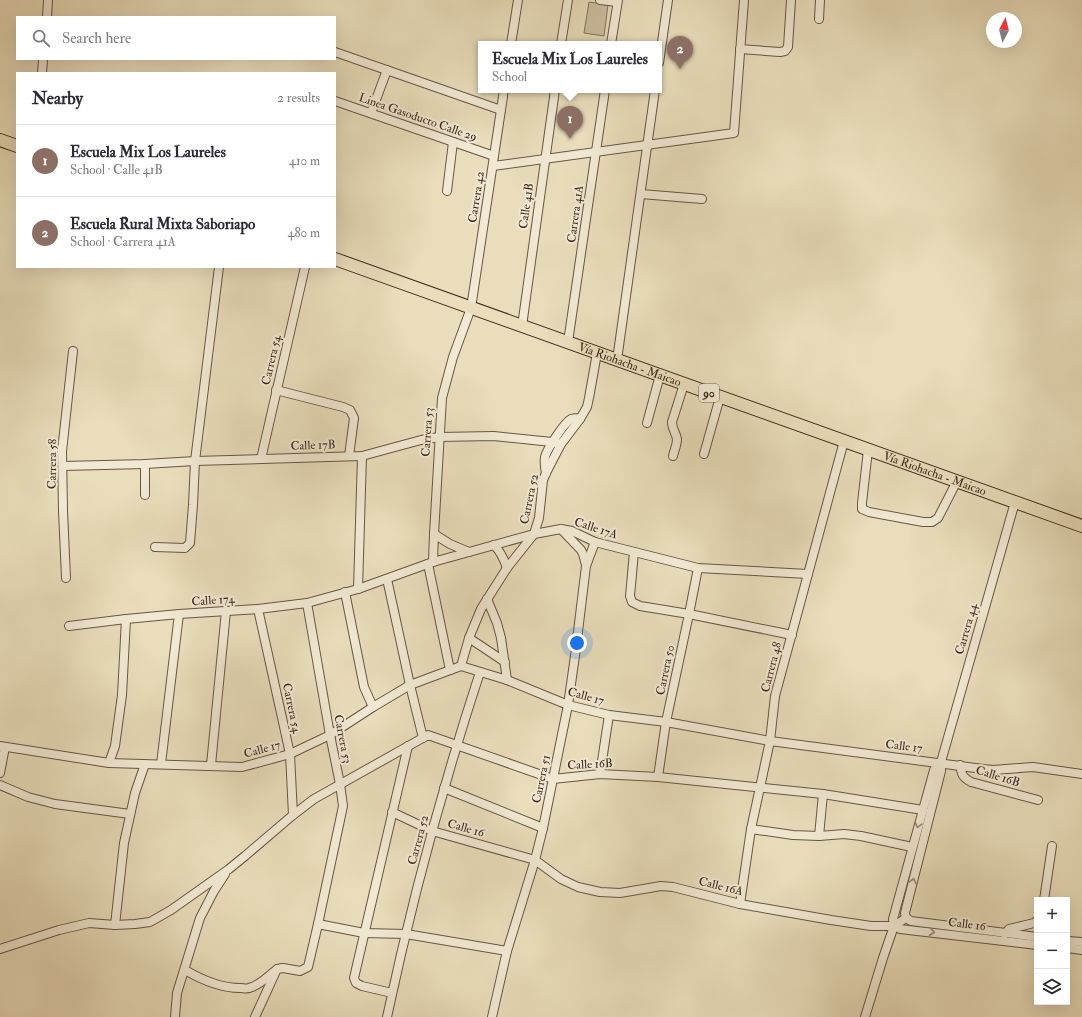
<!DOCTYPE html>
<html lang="en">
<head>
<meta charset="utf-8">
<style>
	:root { --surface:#fff; --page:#f7f7f7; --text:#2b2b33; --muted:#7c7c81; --line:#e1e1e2; --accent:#8f2418 }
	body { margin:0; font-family:"IM FELL Double Pica",serif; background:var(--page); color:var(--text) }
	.controls { position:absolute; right:12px; bottom:12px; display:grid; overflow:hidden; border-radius:0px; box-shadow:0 4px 16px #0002 }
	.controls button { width:36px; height:36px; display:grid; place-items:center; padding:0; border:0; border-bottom:1px solid var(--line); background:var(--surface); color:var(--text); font:20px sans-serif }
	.compass { position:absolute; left:986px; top:12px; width:36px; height:36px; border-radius:50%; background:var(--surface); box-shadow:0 4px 16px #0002; rotate:7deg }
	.you { position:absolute; left:577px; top:643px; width:14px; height:14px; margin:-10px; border:3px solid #fff; border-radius:50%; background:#1a73e8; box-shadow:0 0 0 6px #1a73e833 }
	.badge { display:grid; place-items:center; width:26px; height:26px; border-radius:50%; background:var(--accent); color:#fff; font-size:13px; font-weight:700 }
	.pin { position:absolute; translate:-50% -33px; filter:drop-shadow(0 1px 2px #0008) }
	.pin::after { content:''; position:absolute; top:21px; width:14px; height:12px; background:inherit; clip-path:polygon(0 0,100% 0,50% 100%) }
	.popup { position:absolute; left:478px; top:41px; width:184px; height:52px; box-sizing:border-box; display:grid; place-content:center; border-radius:0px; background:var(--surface); filter:drop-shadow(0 1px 3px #0005); font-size:13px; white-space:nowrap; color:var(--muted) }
	.popup b { font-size:15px; color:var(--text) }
	.popup::after { content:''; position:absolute; left:50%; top:100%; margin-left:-8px; border:8px solid transparent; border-top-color:var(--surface) }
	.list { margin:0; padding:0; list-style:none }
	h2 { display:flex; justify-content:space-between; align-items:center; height:52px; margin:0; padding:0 16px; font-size:17px }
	h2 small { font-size:13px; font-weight:400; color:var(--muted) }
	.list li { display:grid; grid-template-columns:26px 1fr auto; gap:12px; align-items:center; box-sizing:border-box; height:72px; padding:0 16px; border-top:1px solid var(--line) }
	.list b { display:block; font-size:15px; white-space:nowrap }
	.list p { margin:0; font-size:13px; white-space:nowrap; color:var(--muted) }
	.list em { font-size:13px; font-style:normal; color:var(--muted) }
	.icon { flex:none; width:22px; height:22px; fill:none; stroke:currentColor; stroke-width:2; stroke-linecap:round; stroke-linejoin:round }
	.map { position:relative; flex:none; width:1082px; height:1017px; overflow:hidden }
	.search { position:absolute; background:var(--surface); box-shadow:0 4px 16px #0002; left:16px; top:16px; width:320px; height:44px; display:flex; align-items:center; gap:10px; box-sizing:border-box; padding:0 14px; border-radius:0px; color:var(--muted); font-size:15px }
	.panel { position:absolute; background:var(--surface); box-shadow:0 4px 16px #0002; left:16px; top:72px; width:320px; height:196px; border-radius:0px }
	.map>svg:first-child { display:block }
</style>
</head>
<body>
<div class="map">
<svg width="1082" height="1017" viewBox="0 0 1082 1017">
	<rect width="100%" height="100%" fill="#e9ddbb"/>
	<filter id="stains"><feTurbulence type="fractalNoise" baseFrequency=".005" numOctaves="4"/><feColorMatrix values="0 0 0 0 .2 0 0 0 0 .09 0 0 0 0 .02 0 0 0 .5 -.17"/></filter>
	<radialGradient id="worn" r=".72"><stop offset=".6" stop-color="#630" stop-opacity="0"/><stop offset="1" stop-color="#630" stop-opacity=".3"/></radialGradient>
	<!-- pitch -->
	<polygon fill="#ccbea0" stroke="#85735e" points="589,2 608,5 604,36 584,33"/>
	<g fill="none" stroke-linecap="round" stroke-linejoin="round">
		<defs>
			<g id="minor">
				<polyline points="600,0 617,2"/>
				<polyline points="47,17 48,0"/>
				<polyline points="819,19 820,0"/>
				<polyline points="511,44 518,0"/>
				<polyline points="561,44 568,0"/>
				<polyline points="611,44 618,0"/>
				<polyline points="740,49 780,52 785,51 788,47 791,0"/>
				<polyline points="335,52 501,110"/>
				<polyline points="659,63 668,0"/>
				<polyline points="42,73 43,59"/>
				<polyline points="335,101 494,156"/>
				<polyline points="371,113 387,70"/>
				<polyline points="493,166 734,133 744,0"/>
				<polyline points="447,191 453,142"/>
				<polyline points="641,194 702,199"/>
				<polyline points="522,326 555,90"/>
				<polyline points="568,342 605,90"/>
				<polyline points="617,360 655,90"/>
				<polyline points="276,390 343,407 350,410 354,418 349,456"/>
				<polyline points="647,423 660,375"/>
				<polyline points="868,450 862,503 862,509 869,512 923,522 932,522 938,518 957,481"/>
				<polyline points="704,454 720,397"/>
				<path d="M673,456C674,451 677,445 677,439C676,433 672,429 672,422L684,384"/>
				<polyline points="261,459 305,267"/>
				<polyline points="145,464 145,495"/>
				<polyline points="63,466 145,464 195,461 362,456 421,440 439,437 494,436 552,442 561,444"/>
				<path d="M546,473C545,468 544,463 545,457C547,449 564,423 571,419C575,418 577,418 580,419"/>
				<polyline points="561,529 581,550 583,554 586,565"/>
				<polyline points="434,534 450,544 469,552"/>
				<path d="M494,545C501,552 504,559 507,568"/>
				<polyline points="155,547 185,548 190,543 193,505 195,461 219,267"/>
				<polyline points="634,552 630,596 632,602 640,606 689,614 792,635"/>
				<polyline points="433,562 434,534 442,398 453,357 471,308 504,90"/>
				<polyline points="428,564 450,670"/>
				<polyline points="66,578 63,511 62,451 73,351"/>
				<polyline points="387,579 410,685 423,738"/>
				<polyline points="358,589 362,456"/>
				<polyline points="345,592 364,687 373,707"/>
				<polyline points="487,599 497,623 501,638 507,680"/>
				<polyline points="258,609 290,754 293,815"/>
				<polyline points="69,626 126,619 179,614 258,609 307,603 358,589 433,562 534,534 561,529 572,531 595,542 698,568 808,574"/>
				<polyline points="469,638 505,662"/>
				<polyline points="461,666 469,638 481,609 507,568 534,534 539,518 543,480 546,473 561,444 580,419 587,407 589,398 597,353"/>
				<polyline points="0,746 109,763 242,767 290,754 330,735 373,707 410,685 461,666 507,680 568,705 609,715 666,722 770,741 983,769 993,770 1033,767 1082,774"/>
				<polyline points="109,763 115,746 122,695 126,619"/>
				<polyline points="161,764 179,614"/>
				<polyline points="211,765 226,611"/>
				<path d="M960,765C962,775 962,777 971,782L1038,800"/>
				<polyline points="0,773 5,747"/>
				<polyline points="600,774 609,715"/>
				<polyline points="658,777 666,722 689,614 698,568"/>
				<polyline points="0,785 28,797 55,804 130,814"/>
				<polyline points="444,788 543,828"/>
				<polyline points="392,812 432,831 535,860 561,879 578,887 600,892 620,893 661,886 673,887 740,904 831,920 871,926 894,926 906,918"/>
				<polyline points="751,829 793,835 819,836 844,834 861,836 912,847"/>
				<polyline points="819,836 823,794"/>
				<polyline points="1044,900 1052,846"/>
				<polyline points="740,904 751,829 770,741 775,696 844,441"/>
				<polyline points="906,918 905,913 941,771 941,762 1015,502"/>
				<polyline points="906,918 911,921 1037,937"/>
				<polyline points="318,924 364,933 406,934 507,951"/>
				<polyline points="115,925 124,843 135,793 145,764"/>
				<polyline points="894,926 893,919 934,770 941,762"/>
				<polyline points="894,926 900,929 1037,945"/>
				<polyline points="1005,934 1009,929 1034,923 1037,921"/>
				<polyline points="1067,941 1082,942"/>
				<polyline points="1067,948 1082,950"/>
				<polyline points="0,949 59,930 89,923 115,925 135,924 150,922 171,910 229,869 245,856 293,815 314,799 428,735 553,779 600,774 658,777 823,794 923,810"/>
				<path d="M185,970C202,980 220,988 240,988C243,988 247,989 249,988C259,986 267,977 275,971"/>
				<polyline points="392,993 362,986 356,983 354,978 408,746"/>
				<polyline points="175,1017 177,993 200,918 214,891 225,874"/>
				<polyline points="255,1017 277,969 283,968 300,971 308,967 318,924 343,806 340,784 330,735 307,603"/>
				<path d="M387,1017C412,900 443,785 480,672"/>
				<polyline points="492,1017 507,951 535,860 543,828 568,705 575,656 586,566 595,542"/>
				<polyline points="865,1017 883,958 894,926"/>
			</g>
			<g id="highway">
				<polyline points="0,140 17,146"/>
				<path id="s1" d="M335,259L1082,526"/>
			</g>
		</defs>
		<!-- minor casing -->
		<use href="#minor" stroke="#695544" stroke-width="10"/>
		<!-- highway casing -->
		<use href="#highway" stroke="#3e281d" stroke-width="14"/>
		<!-- minor -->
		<use href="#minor" stroke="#f1e9d3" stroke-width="8"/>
		<!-- highway -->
		<use href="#highway" stroke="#e9ddbb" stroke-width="12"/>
	</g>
	<!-- one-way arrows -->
	<defs><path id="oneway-chevron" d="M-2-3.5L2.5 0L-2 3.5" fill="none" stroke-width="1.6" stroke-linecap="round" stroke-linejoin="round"/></defs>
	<g stroke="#988878">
		<use href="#oneway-chevron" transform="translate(918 825) rotate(106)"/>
		<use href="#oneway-chevron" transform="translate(913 881) rotate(-76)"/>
		<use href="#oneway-chevron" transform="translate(932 932) rotate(7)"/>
	</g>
	<g text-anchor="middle" stroke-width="4" stroke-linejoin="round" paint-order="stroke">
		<!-- shield labels -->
		<rect fill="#f1e9d3" stroke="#746254" stroke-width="1" x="699" y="384" width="20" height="18" rx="3"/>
		<g font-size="11" font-weight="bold" fill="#3e281d">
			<text x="709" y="397">90</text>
		</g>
		<!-- street labels -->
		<g font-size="12" fill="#3e281d" stroke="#f1e9d3">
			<text transform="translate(418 117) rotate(19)" y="4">Linea Gasoducto Calle 29</text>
			<text transform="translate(476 197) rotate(-81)" y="4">Carrera 42</text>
			<text transform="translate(526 206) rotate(-82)" y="4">Calle 41B</text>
			<text transform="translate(575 214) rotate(-82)" y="4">Carrera 41A</text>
			<text transform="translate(271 360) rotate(-77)" y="4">Carrera 54</text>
			<text dy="4" stroke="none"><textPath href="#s1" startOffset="313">Vía Riohacha - Maicao</textPath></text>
			<text transform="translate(427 432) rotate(-86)" y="4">Carrera 53</text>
			<text transform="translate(313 445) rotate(-2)" y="4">Calle 17B</text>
			<text transform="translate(52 464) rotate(-89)" y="4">Carrera 58</text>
			<text dy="4" stroke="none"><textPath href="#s1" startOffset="637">Vía Riohacha - Maicao</textPath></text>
			<text transform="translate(529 499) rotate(-78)" y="4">Carrera 52</text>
			<text transform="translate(596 528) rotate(18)" y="4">Calle 17A</text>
			<text transform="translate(213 600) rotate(-4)" y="4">Calle 174</text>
			<text transform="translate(966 629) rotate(-74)" y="4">Carrera 44</text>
			<text transform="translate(771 667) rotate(-76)" y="4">Carrera 48</text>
			<text transform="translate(665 670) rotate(-78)" y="4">Carrera 50</text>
			<text transform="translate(586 696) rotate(15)" y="4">Calle 17</text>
			<text transform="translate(292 708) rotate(78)" y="4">Carrera 54</text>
			<text transform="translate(343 739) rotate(79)" y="4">Carrera 53</text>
			<text transform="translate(904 746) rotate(7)" y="4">Calle 17</text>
			<text transform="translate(262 749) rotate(-15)" y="4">Calle 17</text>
			<text transform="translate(590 764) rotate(-3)" y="4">Calle 16B</text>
			<text transform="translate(998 776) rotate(17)" y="4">Calle 16B</text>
			<text transform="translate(541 779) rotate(-78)" y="4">Carrera 51</text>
			<text transform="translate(466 828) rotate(16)" y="4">Calle 16</text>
			<text transform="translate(418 840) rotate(-75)" y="4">Carrera 52</text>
			<text transform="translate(721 886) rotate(14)" y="4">Calle 16A</text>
			<text transform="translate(967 924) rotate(7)" y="4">Calle 16</text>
		</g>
	</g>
	<rect width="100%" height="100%" filter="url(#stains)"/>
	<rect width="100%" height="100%" fill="url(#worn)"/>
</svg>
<div class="controls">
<button>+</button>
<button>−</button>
<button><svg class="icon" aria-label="layers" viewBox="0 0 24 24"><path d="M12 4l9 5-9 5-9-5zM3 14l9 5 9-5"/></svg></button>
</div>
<svg class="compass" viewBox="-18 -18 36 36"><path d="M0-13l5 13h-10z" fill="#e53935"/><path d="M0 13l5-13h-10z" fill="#7c7c81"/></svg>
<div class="you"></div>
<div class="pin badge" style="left:570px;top:139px;background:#8d6e63">1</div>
<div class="popup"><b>Escuela Mix Los Laureles</b>School</div>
<div class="pin badge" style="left:680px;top:69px;background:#8d6e63">2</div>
<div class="search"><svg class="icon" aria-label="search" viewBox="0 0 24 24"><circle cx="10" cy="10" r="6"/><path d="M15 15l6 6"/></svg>Search here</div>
<section class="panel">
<h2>Nearby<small>2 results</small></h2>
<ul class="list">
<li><span class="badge" style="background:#8d6e63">1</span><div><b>Escuela Mix Los Laureles</b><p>School · Calle 41B</p></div><em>410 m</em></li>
<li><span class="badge" style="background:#8d6e63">2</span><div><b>Escuela Rural Mixta Saboriapo</b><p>School · Carrera 41A</p></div><em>480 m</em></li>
</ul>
</section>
</div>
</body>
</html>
